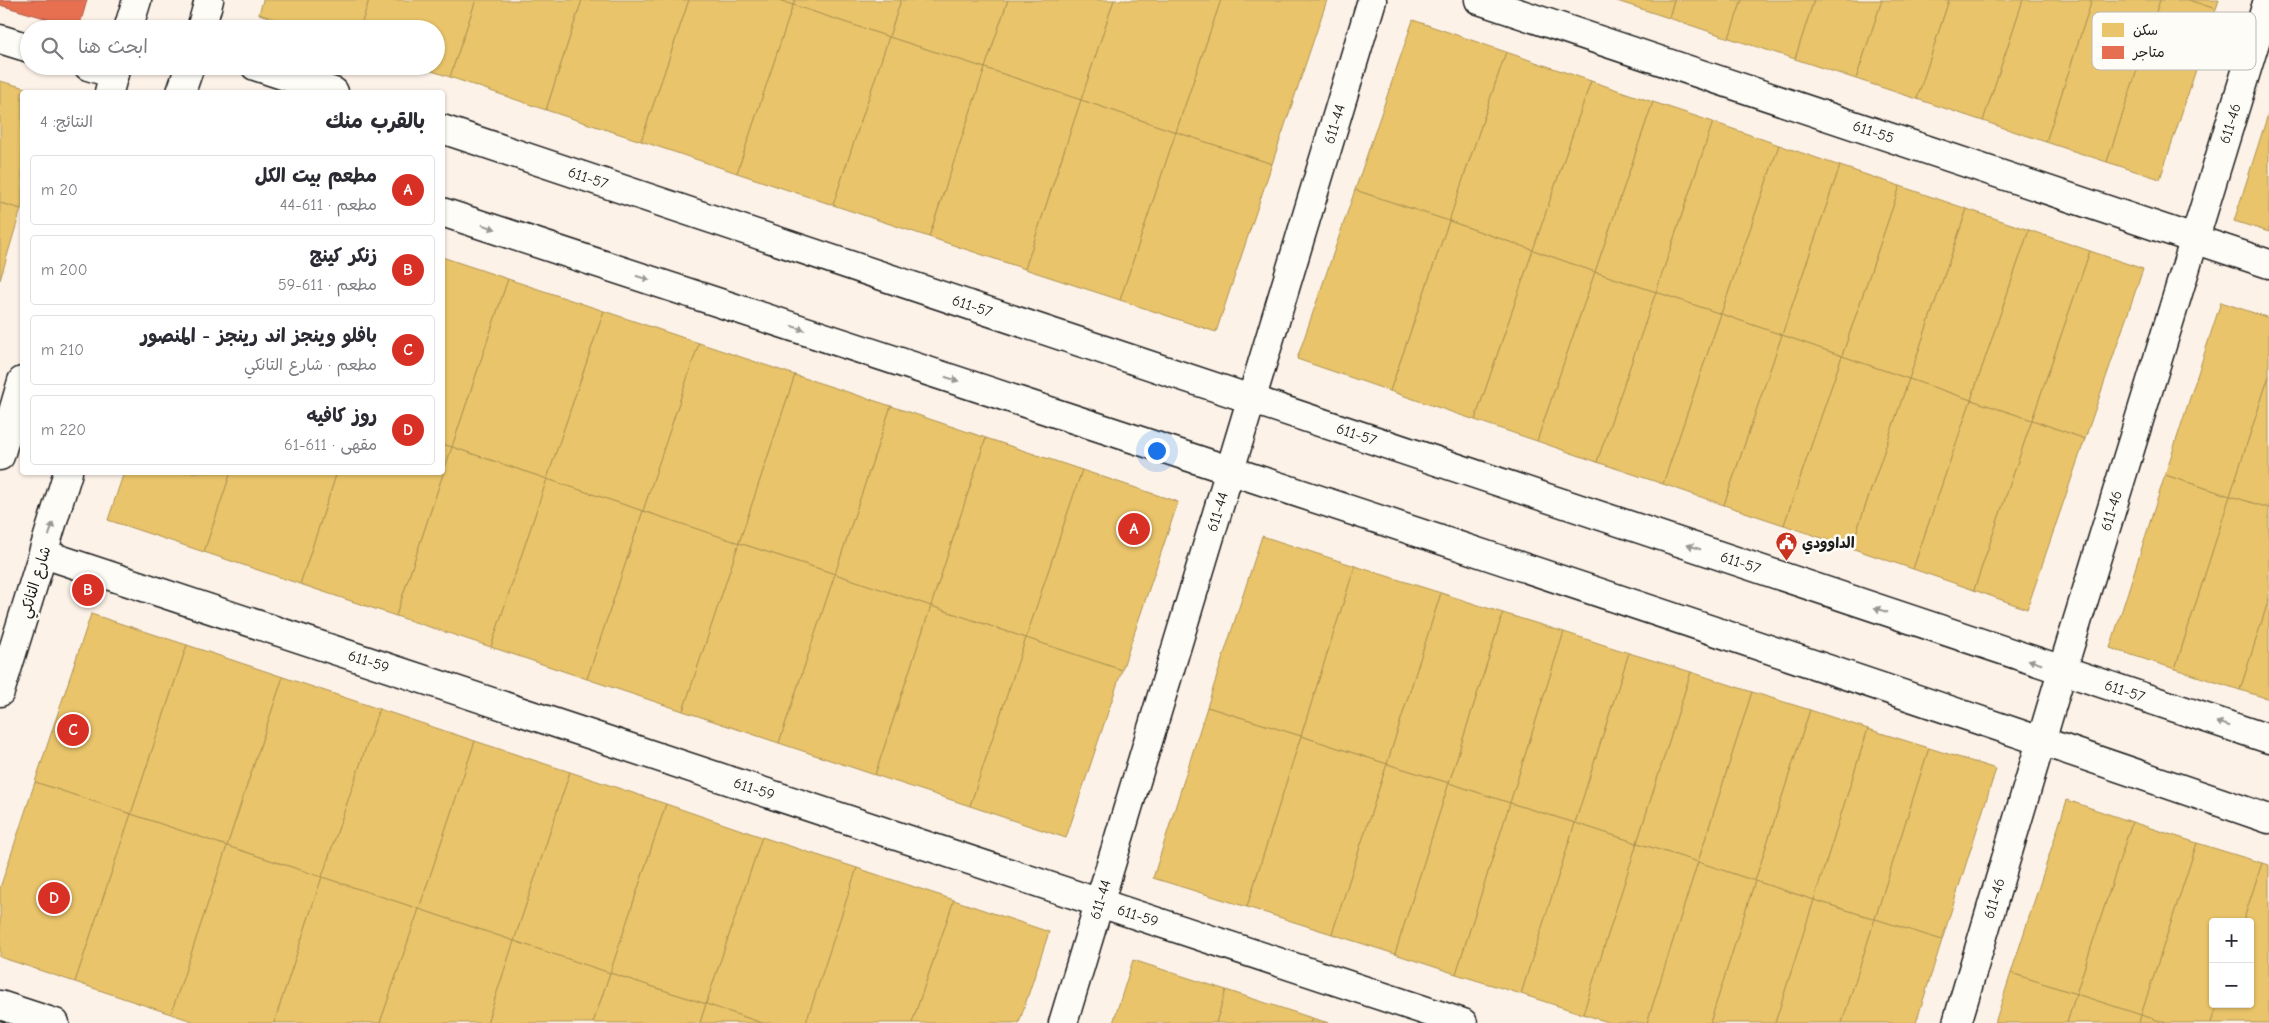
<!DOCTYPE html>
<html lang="ar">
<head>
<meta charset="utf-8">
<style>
	:root { --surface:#fff; --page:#f2f2f3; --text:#2b2b33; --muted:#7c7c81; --line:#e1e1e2; --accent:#d93025 }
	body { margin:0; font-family:"Comic Neue","Playpen Sans Arabic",sans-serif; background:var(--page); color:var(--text); direction:rtl }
	.controls { position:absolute; right:15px; bottom:15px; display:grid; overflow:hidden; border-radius:5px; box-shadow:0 1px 4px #0004 }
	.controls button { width:45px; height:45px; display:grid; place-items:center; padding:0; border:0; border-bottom:1px solid var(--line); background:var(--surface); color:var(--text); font:25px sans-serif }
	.you { position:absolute; left:1156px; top:450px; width:18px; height:18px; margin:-12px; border:4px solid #fff; border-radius:50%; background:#1a73e8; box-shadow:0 0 0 8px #1a73e833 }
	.badge { display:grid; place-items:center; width:32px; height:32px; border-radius:50%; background:var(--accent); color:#fff; font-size:16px; font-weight:700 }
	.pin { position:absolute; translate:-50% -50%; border:2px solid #fff; box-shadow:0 1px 5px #0006 }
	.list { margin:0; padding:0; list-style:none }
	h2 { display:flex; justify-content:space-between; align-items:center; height:65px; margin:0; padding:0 20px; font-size:21px }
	h2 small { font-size:16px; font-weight:400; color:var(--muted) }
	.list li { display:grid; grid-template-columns:32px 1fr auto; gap:15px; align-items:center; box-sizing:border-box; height:70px; margin:0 10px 10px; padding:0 10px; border:1px solid var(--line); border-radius:5px }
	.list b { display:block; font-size:19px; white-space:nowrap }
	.list p { margin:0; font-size:16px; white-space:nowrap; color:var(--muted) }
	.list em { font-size:16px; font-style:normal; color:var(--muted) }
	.icon { flex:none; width:28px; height:28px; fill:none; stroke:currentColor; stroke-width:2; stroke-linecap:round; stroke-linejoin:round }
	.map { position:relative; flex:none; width:2269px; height:1023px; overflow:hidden; direction:ltr }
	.search { position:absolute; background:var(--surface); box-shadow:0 1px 4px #0004; left:20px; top:20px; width:425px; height:55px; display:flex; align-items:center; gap:12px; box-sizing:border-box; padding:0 18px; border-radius:28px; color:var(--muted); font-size:19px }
	.panel { position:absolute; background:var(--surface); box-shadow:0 1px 4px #0004; left:20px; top:90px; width:425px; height:385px; border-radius:5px; direction:rtl }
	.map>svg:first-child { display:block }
</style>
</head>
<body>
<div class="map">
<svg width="2269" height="1023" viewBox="0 0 2269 1023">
	<rect width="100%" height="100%" fill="#fdf2e8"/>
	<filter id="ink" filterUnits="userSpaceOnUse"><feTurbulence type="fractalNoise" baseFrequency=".02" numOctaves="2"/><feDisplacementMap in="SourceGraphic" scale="10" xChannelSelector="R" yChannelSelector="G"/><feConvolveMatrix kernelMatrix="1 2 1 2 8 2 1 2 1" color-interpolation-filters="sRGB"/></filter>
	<g filter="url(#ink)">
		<!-- homes -->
		<g fill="#e9c46a" stroke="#ac9253">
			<polygon points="263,0 369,0 360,29 304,29 259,14"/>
			<polygon points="369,0 476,0 450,77 417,66 436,66 436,29 360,29"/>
			<polygon points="476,0 582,0 546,110 450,77"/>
			<polygon points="582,0 689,0 641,141 546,110"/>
			<polygon points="689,0 779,0 793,5 737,173 641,141"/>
			<polygon points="779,0 795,0 793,5"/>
			<polygon points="795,0 901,0 889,37 793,5"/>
			<polygon points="901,0 1008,0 985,68 889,37"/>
			<polygon points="1008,0 1114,0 1081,100 985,68"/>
			<polygon points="1114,0 1221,0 1176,132 1081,100"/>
			<polygon points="1221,0 1327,0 1272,164 1176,132"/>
			<polygon points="1614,0 1674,0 1669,18"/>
			<polygon points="1674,0 1742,0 1729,38 1669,18"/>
			<polygon points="1742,0 1814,0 1795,59 1729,38"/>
			<polygon points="1814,0 1882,0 1856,79 1795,59"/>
			<polygon points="1882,0 1949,0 1917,99 1856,79"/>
			<polygon points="1949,0 2023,0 1983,121 1917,99"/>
			<polygon points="2023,0 2092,0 2046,142 1983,121"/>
			<polygon points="2092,0 2160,0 2107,162 2046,142"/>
			<polygon points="2160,0 2189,0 2216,9 2160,179 2107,162"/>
			<polygon points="2189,0 2219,0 2216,9"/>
			<polygon points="793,5 889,37 833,205 737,173"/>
			<polygon points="1413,20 1506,52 1449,221 1355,190"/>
			<polygon points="889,37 985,68 929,237 833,205"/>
			<polygon points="1506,52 1591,81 1533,250 1449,221"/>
			<polygon points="985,68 1081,100 1025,269 929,237"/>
			<polygon points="0,81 40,92 22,92 22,204 21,209 0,203"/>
			<polygon points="1591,81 1653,102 1595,272 1533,250"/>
			<polygon points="1081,100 1176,132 1120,300 1025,269"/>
			<polygon points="1653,102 1713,122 1656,292 1595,272"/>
			<polygon points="2269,111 2269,232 2234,221"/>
			<polygon points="1713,122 1779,145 1721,314 1656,292"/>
			<polygon points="1176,132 1272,164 1216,332 1120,300"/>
			<polygon points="1779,145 1840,166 1782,335 1721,314"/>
			<polygon points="1840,166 1900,186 1842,356 1782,335"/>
			<polygon points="1900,186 1967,209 1909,379 1842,356"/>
			<polygon points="1355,190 1449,221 1390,391 1297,359"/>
			<polygon points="0,203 21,209 0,280"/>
			<polygon points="1967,209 2029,230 1971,400 1909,379"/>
			<polygon points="1449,221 1533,250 1475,420 1390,391"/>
			<polygon points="2029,230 2090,251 2032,420 1971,400"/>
			<polygon points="1533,250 1595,272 1537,441 1475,420"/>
			<polygon points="2090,251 2143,269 2085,439 2032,420"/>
			<polygon points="442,257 508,279 452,447 442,444"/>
			<polygon points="1595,272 1656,292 1597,462 1537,441"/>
			<polygon points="508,279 604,311 547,479 452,447"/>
			<polygon points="1656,292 1721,314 1663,484 1597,462"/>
			<polygon points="2221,302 2269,318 2269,376 2230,496 2165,475"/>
			<polygon points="604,311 699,343 643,511 547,479"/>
			<polygon points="1721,314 1782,335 1724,505 1663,484"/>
			<polygon points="1782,335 1842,356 1784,525 1724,505"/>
			<polygon points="699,343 795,375 739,543 643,511"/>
			<polygon points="1842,356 1909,379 1851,548 1784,525"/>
			<polygon points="795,375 891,406 835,574 739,543"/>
			<polygon points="2269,376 2269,508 2230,496"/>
			<polygon points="1909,379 1971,400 1913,569 1851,548"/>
			<polygon points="1971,400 2032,420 1974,590 1913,569"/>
			<polygon points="891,406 986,438 931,606 835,574"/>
			<polygon points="2032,420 2085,439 2027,609 1974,590"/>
			<polygon points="986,438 1082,470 1026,638 931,606"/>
			<polygon points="442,444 452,447 396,616 300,584 337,472 442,472"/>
			<polygon points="452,447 547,479 491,647 396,616"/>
			<polygon points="1082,470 1178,502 1122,670 1026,638"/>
			<polygon points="124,472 231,472 204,552 108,520"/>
			<polygon points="231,472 337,472 300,584 204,552"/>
			<polygon points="2165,475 2230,496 2175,669 2110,648"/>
			<polygon points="547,479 643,511 587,679 491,647"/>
			<polygon points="2230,496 2269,508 2269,599 2240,690 2175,669"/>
			<polygon points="643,511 739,543 683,711 587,679"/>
			<polygon points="1262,536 1355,566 1301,736 1207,707"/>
			<polygon points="739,543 835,574 779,743 683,711"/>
			<polygon points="1355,566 1441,593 1387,764 1301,736"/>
			<polygon points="835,574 931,606 875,775 779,743"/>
			<polygon points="1441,593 1503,613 1449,783 1387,764"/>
			<polygon points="2269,599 2269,699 2240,690"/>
			<polygon points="931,606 1026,638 970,806 875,775"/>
			<polygon points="1503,613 1564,632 1510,803 1449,783"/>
			<polygon points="91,614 187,645 131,814 35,782"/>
			<polygon points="1564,632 1629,653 1575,823 1510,803"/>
			<polygon points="1026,638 1122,670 1066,838 970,806"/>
			<polygon points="187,645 283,677 227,846 131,814"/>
			<polygon points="1629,653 1691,672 1637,843 1575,823"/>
			<polygon points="1691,672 1752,692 1698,862 1637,843"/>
			<polygon points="283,677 379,709 322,877 227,846"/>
			<polygon points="1752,692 1810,710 1755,881 1698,862"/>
			<polygon points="1207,707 1301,736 1247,907 1153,878"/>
			<polygon points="379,709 475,741 419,909 322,877"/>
			<polygon points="1810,710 1868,729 1814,900 1755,881"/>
			<polygon points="1868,729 1929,748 1875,919 1814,900"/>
			<polygon points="1301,736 1387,764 1332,934 1247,907"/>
			<polygon points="475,741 570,772 514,941 419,909"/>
			<polygon points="1929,748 1996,769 1942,940 1875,919"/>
			<polygon points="1387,764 1449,783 1395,954 1332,934"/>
			<polygon points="570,772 666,804 610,973 514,941"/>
			<polygon points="35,782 131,814 75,982 0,957 0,888"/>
			<polygon points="1449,783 1510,803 1456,974 1395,954"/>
			<polygon points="2067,800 2132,822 2076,994 2011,973"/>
			<polygon points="1510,803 1575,823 1521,994 1456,974"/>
			<polygon points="666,804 762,837 706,1004 610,973"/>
			<polygon points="131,814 227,846 171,1014 75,982"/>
			<polygon points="2132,822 2197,843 2141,1015 2076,994"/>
			<polygon points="1575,823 1637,843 1583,1014 1521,994"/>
			<polygon points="762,837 857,868 806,1023 762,1023 706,1004"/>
			<polygon points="1637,843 1698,862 1647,1023 1611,1023 1583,1014"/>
			<polygon points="2197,843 2262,863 2243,922 2213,922 2213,1004 2217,1004 2211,1023 2166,1023 2141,1015"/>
			<polygon points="227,846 322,877 274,1023 198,1023 171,1014"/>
			<polygon points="1698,862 1755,881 1710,1023 1647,1023"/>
			<polygon points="2262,863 2269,865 2269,1023 2211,1023 2217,1004 2250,1004 2250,922 2243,922"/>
			<polygon points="857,868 954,900 912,1023 806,1023"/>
			<polygon points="322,877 419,909 380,1023 274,1023"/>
			<polygon points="1755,881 1814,900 1775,1023 1710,1023"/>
			<polygon points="954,900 1049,932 1019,1023 912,1023"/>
			<polygon points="1814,900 1875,919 1842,1023 1775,1023"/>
			<polygon points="419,909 514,941 487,1023 380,1023"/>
			<polygon points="1875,919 1942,940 1916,1023 1842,1023"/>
			<polygon points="514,941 610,973 593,1023 487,1023"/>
			<polygon points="1133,960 1226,990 1216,1023 1113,1023"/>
			<polygon points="610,973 706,1004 700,1023 593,1023"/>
			<polygon points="2011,973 2076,994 2067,1023 1995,1023"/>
			<polygon points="1226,990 1312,1018 1310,1023 1216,1023"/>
			<polygon points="2076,994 2141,1015 2139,1023 2067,1023"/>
			<polygon points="706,1004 762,1023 700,1023"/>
			<polygon points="2141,1015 2166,1023 2139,1023"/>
			<polygon points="1312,1018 1329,1023 1310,1023"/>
		</g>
		<!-- shops -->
		<polygon fill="#e76f51" stroke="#aa5641" points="0,0 87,0 79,28 0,5"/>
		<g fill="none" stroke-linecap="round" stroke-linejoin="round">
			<defs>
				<g id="minor">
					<path id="s1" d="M1479,0L2269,264"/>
					<polyline points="0,39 29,48"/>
					<polyline points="88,66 114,74"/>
					<polyline points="255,66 334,92"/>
					<path id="s2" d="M442,129L2269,739"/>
					<path d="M442,212C1052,412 1662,610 2269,819"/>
					<path id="s3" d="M44,554L1463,1023"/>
					<polyline points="0,1005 55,1023"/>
					<path id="s4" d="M1063,1023L1372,0"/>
					<path id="s5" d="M1957,1023L2062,671L2268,0"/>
				</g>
				<g id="tertiary">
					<polyline points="128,29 137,0"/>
					<polyline points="201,29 209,0"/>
					<polyline points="109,92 116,66"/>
					<polyline points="181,92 190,66"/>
					<polyline points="0,456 22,381"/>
					<polyline points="0,692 68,472"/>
				</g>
			</defs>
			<!-- minor casing -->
			<use href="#minor" stroke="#1c1c1c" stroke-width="31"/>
			<!-- tertiary casing -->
			<use href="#tertiary" stroke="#1c1c1c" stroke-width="31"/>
			<!-- minor -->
			<use href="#minor" stroke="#fdfcf7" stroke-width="28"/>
			<!-- tertiary -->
			<use href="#tertiary" stroke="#fdfcf7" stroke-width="28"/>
		</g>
		<!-- one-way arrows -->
		<defs><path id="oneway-solid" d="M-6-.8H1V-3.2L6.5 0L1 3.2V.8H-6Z" transform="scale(1.25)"/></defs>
		<g fill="#989794">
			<use href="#oneway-solid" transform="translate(489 227) rotate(18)"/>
			<use href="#oneway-solid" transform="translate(643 278) rotate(18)"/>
			<use href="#oneway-solid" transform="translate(798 328) rotate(18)"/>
			<use href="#oneway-solid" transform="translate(952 379) rotate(18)"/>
			<use href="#oneway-solid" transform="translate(51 529) rotate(-73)"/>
			<use href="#oneway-solid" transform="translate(1694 547) rotate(-161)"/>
			<use href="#oneway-solid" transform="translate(1881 610) rotate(-161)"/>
			<use href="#oneway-solid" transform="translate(2035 662) rotate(-161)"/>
			<use href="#oneway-solid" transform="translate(2223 724) rotate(-162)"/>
		</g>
	</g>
	<!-- icons -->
	<defs>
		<symbol id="civic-pin" viewBox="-11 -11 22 30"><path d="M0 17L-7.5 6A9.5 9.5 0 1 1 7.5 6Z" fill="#c8321e" stroke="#fdfcf7"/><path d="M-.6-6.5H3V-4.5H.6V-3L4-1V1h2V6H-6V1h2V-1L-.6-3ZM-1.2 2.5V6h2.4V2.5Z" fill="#fff"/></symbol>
	</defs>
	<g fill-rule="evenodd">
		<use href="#civic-pin" x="1774" y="530" width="25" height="34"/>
	</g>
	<g text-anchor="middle" stroke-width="5" stroke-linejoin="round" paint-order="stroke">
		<!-- street labels -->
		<g font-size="15" fill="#1c1c1c" stroke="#fdfcf7">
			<text dy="5" stroke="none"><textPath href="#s4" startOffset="939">611-44</textPath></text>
			<text dy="5" stroke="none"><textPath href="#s5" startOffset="940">611-46</textPath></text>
			<text dy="5" stroke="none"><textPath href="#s1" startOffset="416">611-55</textPath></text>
			<text dy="5" stroke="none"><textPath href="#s2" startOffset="154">611-57</textPath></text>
			<text dy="5" stroke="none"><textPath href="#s2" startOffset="559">611-57</textPath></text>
			<text dy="5" stroke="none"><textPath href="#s2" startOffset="964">611-57</textPath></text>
			<text dy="5" stroke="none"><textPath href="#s4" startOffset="534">611-44</textPath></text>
			<text dy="5" stroke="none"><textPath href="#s5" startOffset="535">611-46</textPath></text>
			<text dy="5" stroke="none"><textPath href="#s2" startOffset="1369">611-57</textPath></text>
			<text transform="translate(35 582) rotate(-73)" y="5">شارع التانكي</text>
			<text dy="5" stroke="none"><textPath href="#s3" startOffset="342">611-59</textPath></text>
			<text dy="5" stroke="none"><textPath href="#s2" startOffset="1774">611-57</textPath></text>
			<text dy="5" stroke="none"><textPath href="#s3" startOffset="748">611-59</textPath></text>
			<text dy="5" stroke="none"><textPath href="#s4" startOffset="129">611-44</textPath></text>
			<text dy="5" stroke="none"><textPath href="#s5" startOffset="130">611-46</textPath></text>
			<text dy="5" stroke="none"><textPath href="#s3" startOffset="1152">611-59</textPath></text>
		</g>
		<!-- poi labels -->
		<g font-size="15" font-weight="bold" fill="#1c1c1c" stroke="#fdfcf7" text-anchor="start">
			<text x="1802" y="548">الداوودي</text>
		</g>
	</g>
	<!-- legend -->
	<rect x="2092" y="12" width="164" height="58" rx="8" fill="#fdfcf7" stroke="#bab9b5" stroke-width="1"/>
	<rect x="2102" y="23" width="22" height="14" fill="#e9c46a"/>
	<rect x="2102" y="46" width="22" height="13" fill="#e76f51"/>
	<g font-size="14" fill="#1c1c1c">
		<text x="2133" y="35">سكن</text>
		<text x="2133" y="57">متاجر</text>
	</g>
</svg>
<div class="controls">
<button>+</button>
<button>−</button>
</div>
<div class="you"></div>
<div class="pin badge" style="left:1134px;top:529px">A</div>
<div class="pin badge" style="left:88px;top:590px">B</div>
<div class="pin badge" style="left:73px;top:730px">C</div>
<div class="pin badge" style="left:54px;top:898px">D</div>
<div class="search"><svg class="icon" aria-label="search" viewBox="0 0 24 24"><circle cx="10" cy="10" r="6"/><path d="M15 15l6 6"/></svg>ابحث هنا</div>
<section class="panel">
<h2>بالقرب منك<small>النتائج: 4</small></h2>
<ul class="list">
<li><span class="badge">A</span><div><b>مطعم بيت الكل</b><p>مطعم · 611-44</p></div><em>20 m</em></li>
<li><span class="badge">B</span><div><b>زنكر كينج</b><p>مطعم · 611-59</p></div><em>200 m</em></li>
<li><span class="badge">C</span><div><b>بافلو وينجز اند رينجز - المنصور</b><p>مطعم · شارع التانكي</p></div><em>210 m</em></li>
<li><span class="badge">D</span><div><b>روز كافيه</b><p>مقهى · 611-61</p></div><em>220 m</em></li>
</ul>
</section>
</div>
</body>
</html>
